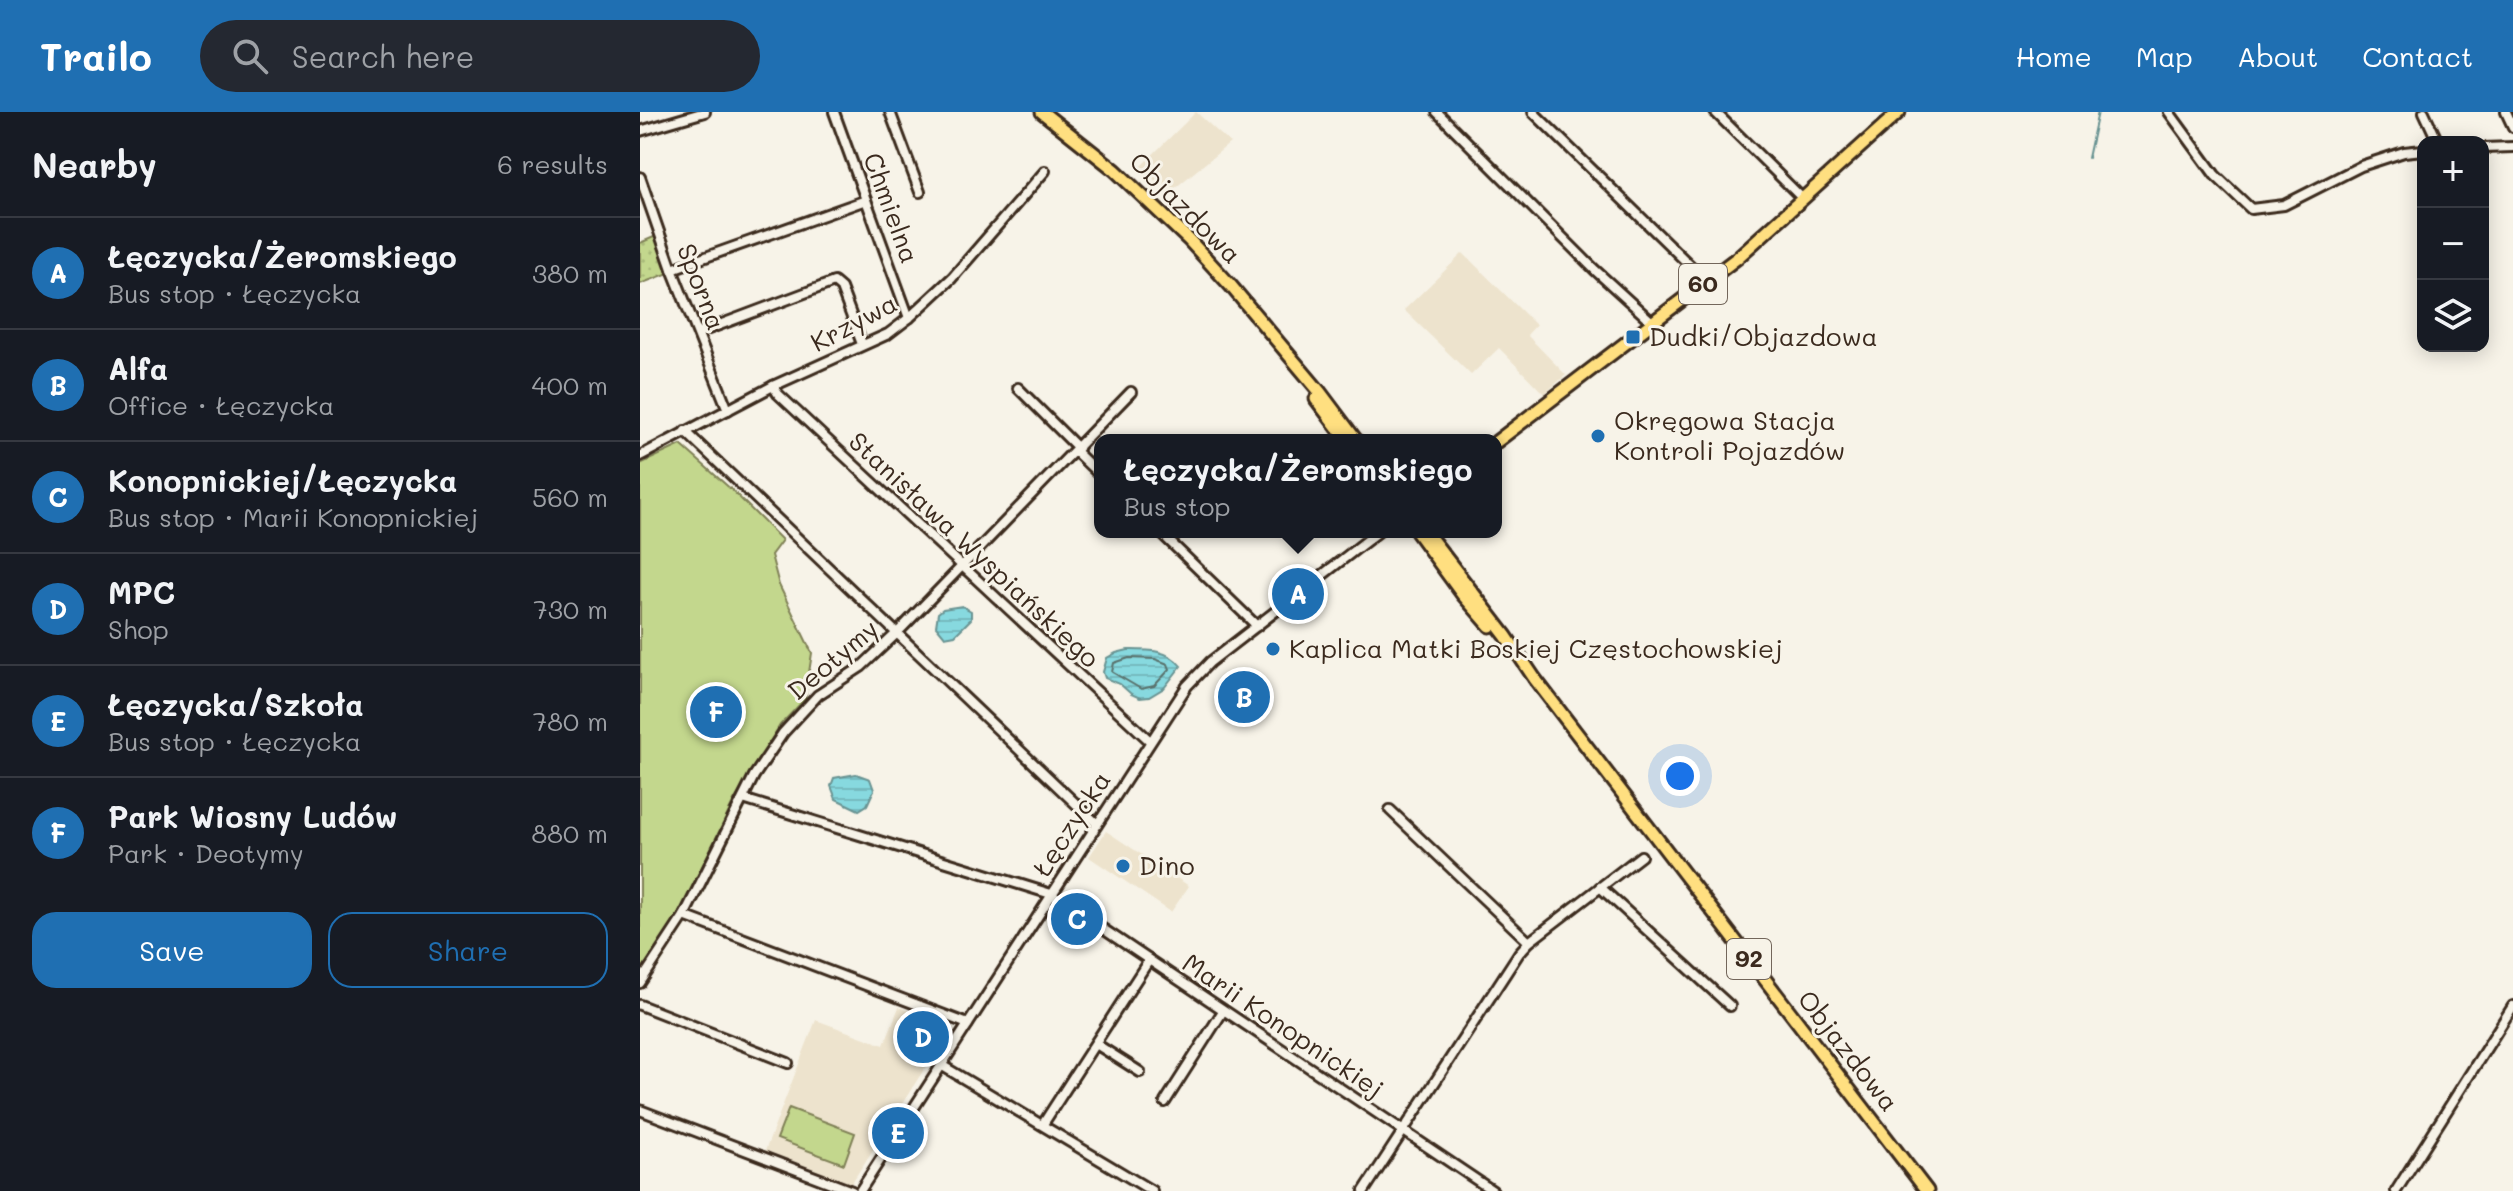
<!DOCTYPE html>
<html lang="en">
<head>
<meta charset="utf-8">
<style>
	:root { --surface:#171b24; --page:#242831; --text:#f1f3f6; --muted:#9ea1a6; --line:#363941; --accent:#1f6fb2 }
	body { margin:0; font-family:Mali,sans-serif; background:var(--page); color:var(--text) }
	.controls { position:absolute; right:24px; top:24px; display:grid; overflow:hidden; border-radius:16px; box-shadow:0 4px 20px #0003 }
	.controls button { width:72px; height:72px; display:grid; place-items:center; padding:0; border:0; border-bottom:2px solid var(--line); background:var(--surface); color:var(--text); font:40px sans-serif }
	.you { position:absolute; left:1040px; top:664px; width:28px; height:28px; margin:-20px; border:6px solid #fff; border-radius:50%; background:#1a73e8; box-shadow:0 0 0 12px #1a73e833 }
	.badge { display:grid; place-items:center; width:52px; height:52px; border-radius:50%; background:var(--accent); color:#fff; font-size:26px; font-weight:700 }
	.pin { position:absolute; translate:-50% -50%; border:4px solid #fff; box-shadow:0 2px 8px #0006 }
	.popup { position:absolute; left:454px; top:322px; width:408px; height:104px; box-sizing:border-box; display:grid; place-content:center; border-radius:16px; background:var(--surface); filter:drop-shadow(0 2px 6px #0005); font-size:26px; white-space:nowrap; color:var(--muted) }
	.popup b { font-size:30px; color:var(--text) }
	.popup::after { content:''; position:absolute; left:50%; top:100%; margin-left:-16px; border:16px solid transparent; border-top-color:var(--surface) }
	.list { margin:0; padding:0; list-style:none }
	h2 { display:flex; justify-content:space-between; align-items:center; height:104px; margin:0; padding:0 32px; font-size:34px }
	h2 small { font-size:26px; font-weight:400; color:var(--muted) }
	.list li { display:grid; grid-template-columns:52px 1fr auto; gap:24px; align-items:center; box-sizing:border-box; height:112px; padding:0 32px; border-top:2px solid var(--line) }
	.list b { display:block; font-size:30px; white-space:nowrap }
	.list p { margin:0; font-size:26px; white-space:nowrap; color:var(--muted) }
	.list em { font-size:26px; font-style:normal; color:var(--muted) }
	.actions { display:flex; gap:16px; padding:24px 32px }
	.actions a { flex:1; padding:18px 0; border:2px solid var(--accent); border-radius:24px; text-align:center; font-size:28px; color:var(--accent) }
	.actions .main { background:var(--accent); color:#fff }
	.icon { flex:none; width:44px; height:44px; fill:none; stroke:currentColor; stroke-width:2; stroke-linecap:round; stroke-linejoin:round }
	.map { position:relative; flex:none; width:1873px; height:1079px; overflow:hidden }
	header { display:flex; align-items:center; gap:48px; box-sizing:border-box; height:112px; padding:0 40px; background:var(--accent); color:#fff }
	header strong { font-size:38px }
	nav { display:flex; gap:44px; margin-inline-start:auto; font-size:28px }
	.search { width:560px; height:72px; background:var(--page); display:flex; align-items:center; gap:20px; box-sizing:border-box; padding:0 28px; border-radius:44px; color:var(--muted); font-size:30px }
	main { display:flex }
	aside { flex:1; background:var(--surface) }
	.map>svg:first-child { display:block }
</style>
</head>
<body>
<header>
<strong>Trailo</strong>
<div class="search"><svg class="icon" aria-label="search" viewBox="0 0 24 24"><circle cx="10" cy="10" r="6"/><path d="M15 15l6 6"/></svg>Search here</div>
<nav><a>Home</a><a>Map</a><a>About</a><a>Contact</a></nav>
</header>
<main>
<aside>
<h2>Nearby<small>6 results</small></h2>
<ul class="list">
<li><span class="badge">A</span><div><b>Łęczycka/Żeromskiego</b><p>Bus stop · Łęczycka</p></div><em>380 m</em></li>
<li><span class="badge">B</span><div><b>Alfa</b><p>Office · Łęczycka</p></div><em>400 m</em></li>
<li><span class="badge">C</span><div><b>Konopnickiej/Łęczycka</b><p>Bus stop · Marii Konopnickiej</p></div><em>560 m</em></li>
<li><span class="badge">D</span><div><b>MPC</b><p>Shop</p></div><em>730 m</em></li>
<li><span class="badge">E</span><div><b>Łęczycka/Szkoła</b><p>Bus stop · Łęczycka</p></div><em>780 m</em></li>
<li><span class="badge">F</span><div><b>Park Wiosny Ludów</b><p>Park · Deotymy</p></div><em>880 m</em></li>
</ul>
<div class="actions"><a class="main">Save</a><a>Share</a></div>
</aside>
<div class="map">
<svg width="1873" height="1079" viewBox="0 0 1873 1079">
	<defs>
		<pattern id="grass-dots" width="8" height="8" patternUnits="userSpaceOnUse" patternTransform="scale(2)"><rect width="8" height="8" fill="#c3d78d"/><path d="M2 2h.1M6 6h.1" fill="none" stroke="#a8b979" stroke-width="1.8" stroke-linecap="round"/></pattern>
		<pattern id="water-rules" width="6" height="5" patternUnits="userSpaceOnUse" patternTransform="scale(2)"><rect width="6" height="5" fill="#87d9df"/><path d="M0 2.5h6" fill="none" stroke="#75babf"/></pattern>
	</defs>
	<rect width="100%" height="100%" fill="#f7f3e8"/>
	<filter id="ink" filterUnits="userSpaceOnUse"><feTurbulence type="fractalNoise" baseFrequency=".0125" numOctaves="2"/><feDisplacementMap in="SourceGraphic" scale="16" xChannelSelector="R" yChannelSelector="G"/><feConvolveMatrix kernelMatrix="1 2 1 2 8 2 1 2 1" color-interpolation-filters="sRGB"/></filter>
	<g filter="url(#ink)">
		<!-- built -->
		<g fill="#ede3cd">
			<polygon points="556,0 590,31 529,81 500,55"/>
			<polygon points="823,141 896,213 887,223 926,263 904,282 859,236 831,263 764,198"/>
			<polygon points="466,719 549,774 531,800 449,745"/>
			<polygon points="259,895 311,915 211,1072 125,1039 176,908 244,933"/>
		</g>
		<!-- grass -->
		<polygon fill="url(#grass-dots)" stroke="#7f8056" stroke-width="2" points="16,124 29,161 0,172 0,131"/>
		<!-- park -->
		<g fill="#c3d78d" stroke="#7f8056" stroke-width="2">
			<polygon points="41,333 93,379 142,428 131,443 139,473 172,541 165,587 140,613 94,689 39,802 0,861 0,352"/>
			<polygon points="149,996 215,1021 204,1052 137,1027"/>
		</g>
		<!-- water -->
		<g fill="url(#water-rules)" stroke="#699392" stroke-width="2">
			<polygon points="322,494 331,499 331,507 315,523 305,525 296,514 298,501 303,497"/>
			<path d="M488,538C508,538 528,537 541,554L524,576L509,585L500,586L491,582L480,572L465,566L463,560L467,546L476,541Z"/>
			<polygon points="216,662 230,667 234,678 227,693 219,698 196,687 191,674 194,666"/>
		</g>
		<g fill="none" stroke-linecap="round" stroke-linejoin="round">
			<!-- shore -->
			<polygon stroke="#59706b" stroke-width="2" points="489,546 515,547 528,552 530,557 514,574 501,577 472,560 474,551"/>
			<!-- stream -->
			<polyline stroke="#699392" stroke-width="2" points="1448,46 1458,0"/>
			<defs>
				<g id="minor">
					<polyline points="194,0 269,206"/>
					<polyline points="250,0 280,80"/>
					<polyline points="797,0 955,158 1012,210"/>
					<polyline points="893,0 1066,169"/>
					<polyline points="1075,0 1163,87"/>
					<polyline points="1529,0 1575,63 1611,97 1644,93 1721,54 1764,40 1783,38"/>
					<polyline points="1784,0 1798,30"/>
					<polyline points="1866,0 1873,15"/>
					<polyline points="0,19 65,0"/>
					<polyline points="1843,36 1873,35"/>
					<polyline points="0,65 32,157 88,298"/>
					<polyline points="32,157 226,88"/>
					<polyline points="58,221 194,170 201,176 222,232"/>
					<polyline points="133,274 138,282 510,629"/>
					<polyline points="378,276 438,336"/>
					<polyline points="45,319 456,711"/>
					<polyline points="435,339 460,363"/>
					<polyline points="0,344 133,274 248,222 269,206 312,166 405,59"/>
					<polyline points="520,420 617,514"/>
					<polyline points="103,687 411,782 853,1079"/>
					<polyline points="750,698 889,830"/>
					<polyline points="960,775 1090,894"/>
					<polyline points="44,804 328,912"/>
					<polyline points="0,871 44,804 114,664 143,621 178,583 221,555 257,521 491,280"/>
					<polyline points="0,893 148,951"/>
					<polyline points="456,932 500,960"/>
					<polyline points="301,953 512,1079"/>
					<polyline points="525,990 583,899"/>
					<polyline points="0,998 212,1079"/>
					<polyline points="403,1012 509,848"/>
					<polyline points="220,1079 547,574 570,550 738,420"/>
					<polyline points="724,1079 879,841 889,830 1001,744"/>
					<polyline points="1756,1079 1873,894"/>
				</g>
				<g id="major">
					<polyline points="402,0 475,58 549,128 591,174 680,280 716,328"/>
					<polyline points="676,287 707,328"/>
					<polyline points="856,330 1097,146 1259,0"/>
					<polyline points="777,420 823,483 850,514"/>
					<polyline points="786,420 866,524 895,567 1287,1079"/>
				</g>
			</defs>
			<!-- minor casing -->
			<use href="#minor" stroke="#3b2a1e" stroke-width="14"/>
			<!-- major casing -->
			<use href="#major" stroke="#3b2a1e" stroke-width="17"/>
			<!-- minor -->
			<use href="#minor" stroke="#f7f3e8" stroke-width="8"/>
			<!-- major -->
			<use href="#major" stroke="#ffdf80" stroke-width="11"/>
		</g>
	</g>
	<!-- markers -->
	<g fill="#1f6fb2" stroke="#f7f3e8" stroke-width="3">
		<rect x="985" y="217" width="16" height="16" rx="4"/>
		<circle cx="958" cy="324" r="8"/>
		<circle cx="633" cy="537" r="8"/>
		<circle cx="483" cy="754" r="8"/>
	</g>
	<g text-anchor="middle" stroke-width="6" stroke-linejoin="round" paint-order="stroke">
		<!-- shield labels -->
		<g fill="#f7f3e8" stroke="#73665b" stroke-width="2">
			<rect x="1039" y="152" width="48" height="40" rx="6"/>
			<rect x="1087" y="827" width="44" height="40" rx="6"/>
		</g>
		<g font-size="24" font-weight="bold" fill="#3b2a1e">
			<text x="1063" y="180">60</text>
			<text x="1109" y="855">92</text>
		</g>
		<!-- street labels -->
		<g font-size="26" fill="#3b2a1e" stroke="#f7f3e8">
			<text transform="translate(251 96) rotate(70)" y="9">Chmielna</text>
			<text transform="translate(545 96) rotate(45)" y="9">Objazdowa</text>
			<text transform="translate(61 175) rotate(69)" y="9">Sporna</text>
			<text transform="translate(214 211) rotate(-28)" y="9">Krzywa</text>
			<text transform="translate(334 438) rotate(43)" y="9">Stanisława Wyspiańskiego</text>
			<text transform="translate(193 548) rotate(-40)" y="9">Deotymy</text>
			<text transform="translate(432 712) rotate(-57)" y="9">Łęczycka</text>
			<text transform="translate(643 914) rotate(34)" y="9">Marii Konopnickiej</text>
			<text transform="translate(1208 939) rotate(52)" y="9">Objazdowa</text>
		</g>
		<!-- poi labels -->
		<g font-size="26" fill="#3b2a1e" stroke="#f7f3e8" text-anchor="start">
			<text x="1009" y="234">Dudki/Objazdowa</text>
			<text x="974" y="318">Okręgowa Stacja<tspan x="974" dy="30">Kontroli Pojazdów</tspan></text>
			<text x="649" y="546">Kaplica Matki Boskiej Częstochowskiej</text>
			<text x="499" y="763">Dino</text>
		</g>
	</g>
</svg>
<div class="controls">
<button>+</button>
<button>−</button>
<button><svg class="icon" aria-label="layers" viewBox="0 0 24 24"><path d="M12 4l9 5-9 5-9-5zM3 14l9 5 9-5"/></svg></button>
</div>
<div class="you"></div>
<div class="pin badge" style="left:658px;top:482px">A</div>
<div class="popup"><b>Łęczycka/Żeromskiego</b>Bus stop</div>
<div class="pin badge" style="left:604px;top:585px">B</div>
<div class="pin badge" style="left:437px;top:807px">C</div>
<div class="pin badge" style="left:283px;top:925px">D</div>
<div class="pin badge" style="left:258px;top:1021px">E</div>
<div class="pin badge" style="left:76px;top:600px">F</div>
</div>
</main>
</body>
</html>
